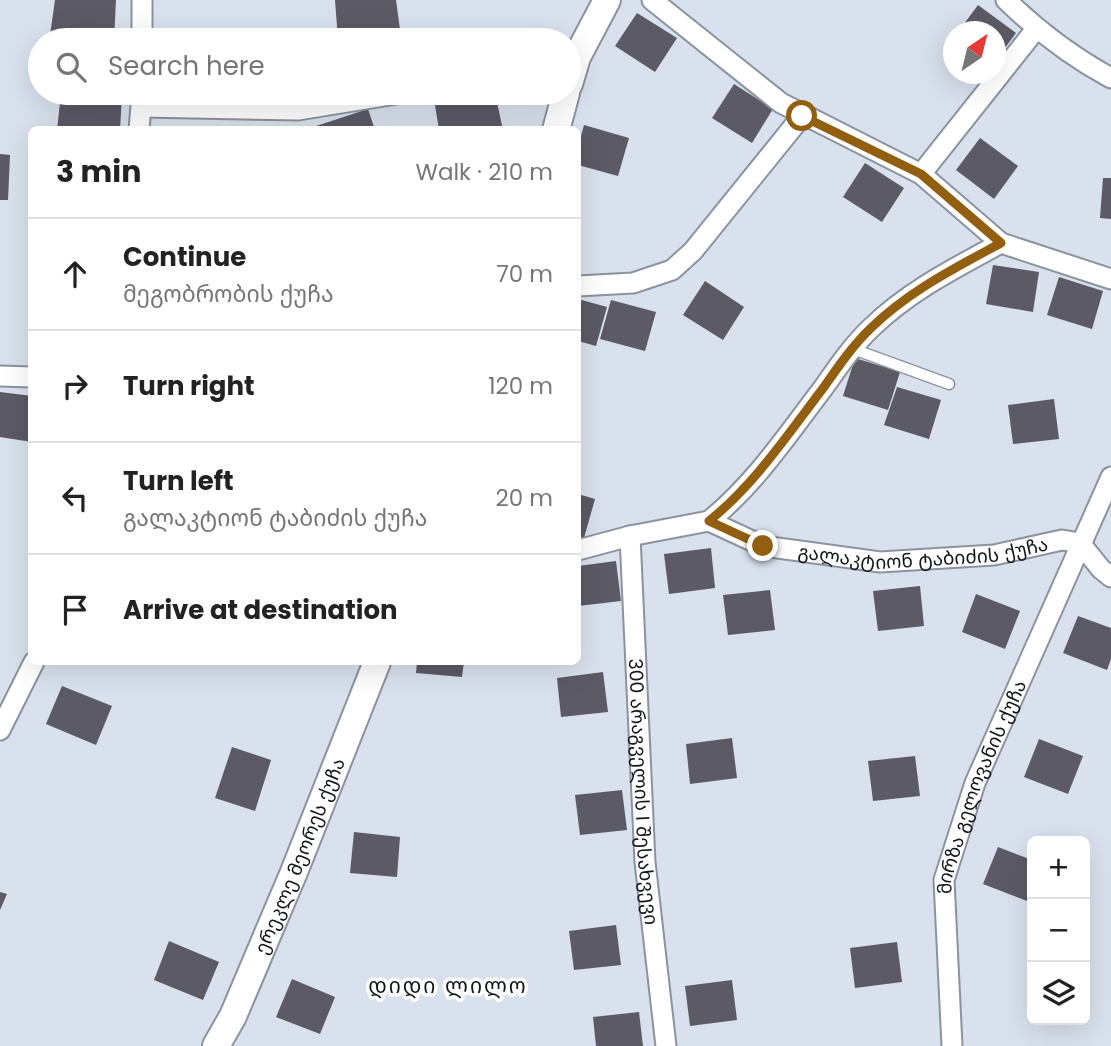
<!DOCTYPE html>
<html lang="en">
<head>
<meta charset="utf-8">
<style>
	:root { --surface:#fff; --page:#f2f2f2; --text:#222; --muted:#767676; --line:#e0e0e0 }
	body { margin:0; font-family:Poppins,"Noto Sans Georgian",sans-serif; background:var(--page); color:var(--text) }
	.controls { position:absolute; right:21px; bottom:21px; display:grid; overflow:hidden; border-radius:10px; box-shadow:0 7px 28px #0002 }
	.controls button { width:63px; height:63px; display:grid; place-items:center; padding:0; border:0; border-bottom:2px solid var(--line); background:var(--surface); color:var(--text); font:35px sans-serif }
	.compass { position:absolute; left:943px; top:21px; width:63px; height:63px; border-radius:50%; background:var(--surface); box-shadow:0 7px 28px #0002; rotate:35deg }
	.stop { position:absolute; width:21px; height:21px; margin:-16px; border:5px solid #925f11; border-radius:50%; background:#fff }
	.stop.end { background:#925f11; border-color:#fff; box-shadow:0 2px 7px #0008 }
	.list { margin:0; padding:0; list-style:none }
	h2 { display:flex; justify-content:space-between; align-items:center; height:91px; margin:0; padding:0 28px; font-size:30px }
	h2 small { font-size:23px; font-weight:400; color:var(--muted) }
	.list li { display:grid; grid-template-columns:46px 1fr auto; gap:21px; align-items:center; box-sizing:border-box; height:112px; padding:0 28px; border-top:2px solid var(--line) }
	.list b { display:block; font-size:26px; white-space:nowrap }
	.list p { margin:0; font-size:23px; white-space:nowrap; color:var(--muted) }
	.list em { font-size:23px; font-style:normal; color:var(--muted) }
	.icon { flex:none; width:38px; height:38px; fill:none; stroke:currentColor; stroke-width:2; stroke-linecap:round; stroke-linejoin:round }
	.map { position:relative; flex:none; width:1111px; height:1046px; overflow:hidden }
	.search { position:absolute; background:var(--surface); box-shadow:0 7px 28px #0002; left:28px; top:28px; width:553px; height:77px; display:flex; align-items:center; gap:18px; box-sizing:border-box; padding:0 24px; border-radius:38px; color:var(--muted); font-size:26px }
	.panel { position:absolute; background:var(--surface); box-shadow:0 7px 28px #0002; left:28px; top:126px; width:553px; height:539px; border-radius:10px }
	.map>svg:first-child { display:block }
</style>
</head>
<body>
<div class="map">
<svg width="1111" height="1046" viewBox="0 0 1111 1046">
	<rect width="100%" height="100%" fill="#d8e1ed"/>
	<!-- green -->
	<polygon fill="#c2afc2" points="167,32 268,39 268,40 167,40"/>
	<!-- building -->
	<g fill="#5b5a65">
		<polygon points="55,0 116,0 114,40 50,35"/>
		<polygon points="335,0 396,0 401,37 374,40 338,40"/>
		<polygon points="978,5 1016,33 996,60 996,32 958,32"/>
		<polygon points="637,13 677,38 655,72 615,46"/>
		<polygon points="734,84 773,109 752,143 712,118"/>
		<polygon points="61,93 122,95 120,130 57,130"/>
		<polygon points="466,93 495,93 503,130 439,130 434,99"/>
		<polygon points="368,109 375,130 307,130 307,129"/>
		<polygon points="584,125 629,138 618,176 578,165 578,147"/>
		<polygon points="980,138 1018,166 994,199 956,170"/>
		<polygon points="0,154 10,155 8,200 0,200"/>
		<polygon points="865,163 904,188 882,222 843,197"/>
		<polygon points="1103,178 1111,178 1111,219 1100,218"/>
		<polygon points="993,265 1039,272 1033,312 986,304"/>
		<polygon points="1059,277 1103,291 1092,329 1047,315"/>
		<polygon points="705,281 744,307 723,340 683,315"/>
		<polygon points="578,299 607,307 596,346 578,341"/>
		<polygon points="611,300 656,312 645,351 600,339"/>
		<polygon points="855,358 900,372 888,410 843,396"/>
		<polygon points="897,387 941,400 929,439 884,425"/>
		<polygon points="0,392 32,396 32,442 0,437"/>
		<polygon points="1054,399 1059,439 1013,444 1008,405"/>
		<polygon points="578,494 595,499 584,538 578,536"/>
		<polygon points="711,548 715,588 669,594 664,554"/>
		<polygon points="616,561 621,601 578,606 578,566"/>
		<polygon points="920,586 924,626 878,631 873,591"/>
		<polygon points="770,590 775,630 728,635 723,595"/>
		<polygon points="976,594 1020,611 1005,649 962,632"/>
		<polygon points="1078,616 1111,628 1111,659 1107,670 1063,653"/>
		<polygon points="417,662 464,662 462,677 416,673"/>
		<polygon points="603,672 608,712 561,717 557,678"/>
		<polygon points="62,686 112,706 96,745 46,724"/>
		<polygon points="732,738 737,778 690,784 686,744"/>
		<polygon points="1039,739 1083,756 1068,794 1024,777"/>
		<polygon points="232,747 271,760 255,811 215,798"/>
		<polygon points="915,756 920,796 873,801 868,761"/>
		<polygon points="622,790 627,830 580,835 575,795"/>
		<polygon points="354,832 400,837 397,877 350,873"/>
		<polygon points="998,847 1032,860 1032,887 1027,901 983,884"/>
		<polygon points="0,892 7,894 0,910"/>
		<polygon points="616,925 621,965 574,970 569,931"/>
		<polygon points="169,941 219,962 203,1000 154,980"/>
		<polygon points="897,942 902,982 855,988 850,948"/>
		<polygon points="292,979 335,997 320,1034 276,1017"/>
		<polygon points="732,980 737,1020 690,1026 685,986"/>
		<polygon points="639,1012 643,1046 596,1046 593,1017"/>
	</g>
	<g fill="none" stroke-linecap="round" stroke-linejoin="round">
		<defs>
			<polyline id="lane" points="853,349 949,384"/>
			<g id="street">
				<polyline points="142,0 142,40"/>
				<polyline points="652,0 781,103 921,174 1001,243 1111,279"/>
				<path d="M1006,0C1038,31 1072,57 1111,78"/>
				<polyline points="142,107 298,110 402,93"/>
				<polyline points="139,130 142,93"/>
				<polyline points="921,174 1036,29"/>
				<polyline points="578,286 633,283 672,270 693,251 802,116"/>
				<polyline points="0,376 32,377"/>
				<path d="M709,521C755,484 788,434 824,387C838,367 853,345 871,328C909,291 955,268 1001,243"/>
				<path id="s1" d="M630,536L645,862L666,1046"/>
				<polyline points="1080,543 1101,569 1111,577"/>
				<path id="s2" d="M578,550L630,536L709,521L763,546L880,562L994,555L1062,540L1080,543"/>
				<polyline points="0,730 34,662"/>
				<path id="s3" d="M952,1046L944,880L975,783L1111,477"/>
			</g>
			<g id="secondary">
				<polyline points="569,84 577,57 607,0"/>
				<polyline points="556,130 566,93"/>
				<path id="s4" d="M216,1046L233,1016L294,872L377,662"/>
			</g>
		</defs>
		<!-- lane casing -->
		<use href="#lane" stroke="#8b939e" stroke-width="13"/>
		<!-- street casing -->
		<use href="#street" stroke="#8b939e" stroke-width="23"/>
		<!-- secondary casing -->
		<use href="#secondary" stroke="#8b939e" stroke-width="30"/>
		<!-- lane -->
		<use href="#lane" stroke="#fff" stroke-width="10"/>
		<!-- street -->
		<use href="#street" stroke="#fff" stroke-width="19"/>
		<!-- secondary -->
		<use href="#secondary" stroke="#fff" stroke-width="26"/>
	</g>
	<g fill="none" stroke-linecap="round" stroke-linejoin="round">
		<!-- route -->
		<path stroke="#925f11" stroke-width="9" d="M763,546L709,521C755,484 788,434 824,387C838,367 853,345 871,328C909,291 955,268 1001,243L921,174L802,116"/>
	</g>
	<g text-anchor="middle" stroke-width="7" stroke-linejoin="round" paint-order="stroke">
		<!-- street labels -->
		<g font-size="19" fill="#13161a" stroke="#fff">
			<text dy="7" stroke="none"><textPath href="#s2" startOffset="355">გალაკტიონ ტაბიძის ქუჩა</textPath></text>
			<text dy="7" stroke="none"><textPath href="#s3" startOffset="266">მირზა გელოვანის ქუჩა</textPath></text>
			<text dy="7" stroke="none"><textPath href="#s1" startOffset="256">300 არაგველის I შესახვევი</textPath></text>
			<text dy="7" stroke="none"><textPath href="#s4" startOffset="208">ერეკლე მეორეს ქუჩა</textPath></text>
		</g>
		<!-- neighbourhood labels -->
		<g font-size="21" letter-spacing="2" fill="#13161a" stroke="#fff">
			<text x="448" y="993">დიდი ლილო</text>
		</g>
	</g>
</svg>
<div class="controls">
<button>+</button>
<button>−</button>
<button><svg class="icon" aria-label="layers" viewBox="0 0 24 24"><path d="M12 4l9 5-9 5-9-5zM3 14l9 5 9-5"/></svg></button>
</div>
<svg class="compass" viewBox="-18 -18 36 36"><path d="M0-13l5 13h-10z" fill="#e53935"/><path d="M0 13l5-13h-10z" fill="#767676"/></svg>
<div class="stop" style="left:802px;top:116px"></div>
<div class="stop end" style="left:763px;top:546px"></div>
<div class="search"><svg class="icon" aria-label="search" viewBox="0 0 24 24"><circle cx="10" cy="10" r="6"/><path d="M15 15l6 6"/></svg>Search here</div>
<section class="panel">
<h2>3 min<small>Walk · 210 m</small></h2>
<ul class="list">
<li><svg class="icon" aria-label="ahead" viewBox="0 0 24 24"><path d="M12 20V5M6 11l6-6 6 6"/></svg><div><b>Continue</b><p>მეგობრობის ქუჩა</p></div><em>70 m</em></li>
<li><svg class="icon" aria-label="right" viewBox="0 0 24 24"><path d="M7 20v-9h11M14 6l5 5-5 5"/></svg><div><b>Turn right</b></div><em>120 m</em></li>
<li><svg class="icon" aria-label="left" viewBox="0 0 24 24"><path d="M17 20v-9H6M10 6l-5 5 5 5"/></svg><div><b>Turn left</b><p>გალაკტიონ ტაბიძის ქუჩა</p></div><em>20 m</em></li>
<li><svg class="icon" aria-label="arrive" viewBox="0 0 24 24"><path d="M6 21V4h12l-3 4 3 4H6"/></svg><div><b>Arrive at destination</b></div></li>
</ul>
</section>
</div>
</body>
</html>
